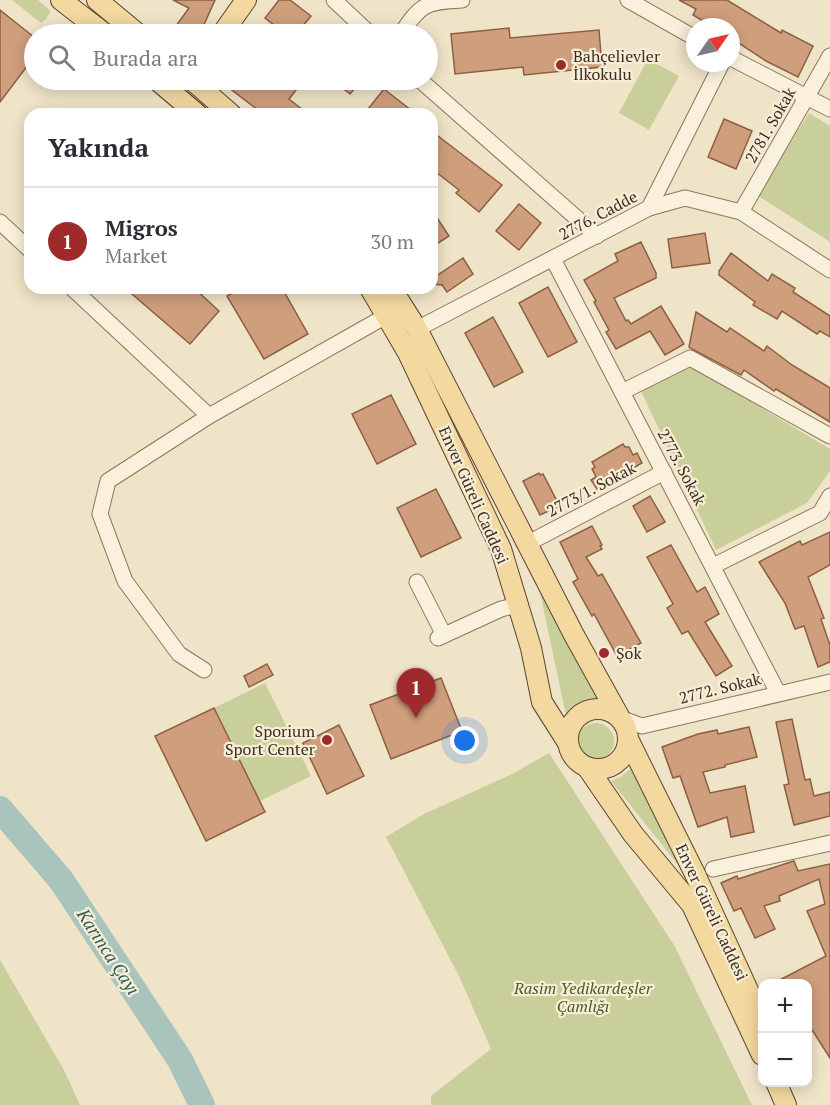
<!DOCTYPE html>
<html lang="tr">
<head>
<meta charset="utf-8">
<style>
	:root { --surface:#fff; --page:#f7f7f7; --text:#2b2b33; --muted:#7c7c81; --line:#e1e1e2; --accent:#9e2a2b }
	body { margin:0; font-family:"PT Serif",serif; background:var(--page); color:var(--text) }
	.controls { position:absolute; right:18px; bottom:18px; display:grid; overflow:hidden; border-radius:12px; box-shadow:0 3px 15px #0003 }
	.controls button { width:54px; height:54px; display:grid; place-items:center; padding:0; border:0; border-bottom:2px solid var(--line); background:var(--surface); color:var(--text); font:30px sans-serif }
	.compass { position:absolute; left:686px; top:18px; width:54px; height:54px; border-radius:50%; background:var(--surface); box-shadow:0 3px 15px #0003; rotate:56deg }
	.you { position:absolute; left:465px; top:741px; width:21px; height:21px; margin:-15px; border:4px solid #fff; border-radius:50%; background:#1a73e8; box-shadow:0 0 0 9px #1a73e833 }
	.badge { display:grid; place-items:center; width:39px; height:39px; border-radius:50%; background:var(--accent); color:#fff; font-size:20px; font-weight:700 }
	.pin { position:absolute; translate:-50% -50px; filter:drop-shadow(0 2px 3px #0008) }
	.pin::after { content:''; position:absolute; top:32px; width:21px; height:18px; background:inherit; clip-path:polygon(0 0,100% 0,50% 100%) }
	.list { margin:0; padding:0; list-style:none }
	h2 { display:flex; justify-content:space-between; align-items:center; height:78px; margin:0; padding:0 24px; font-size:26px }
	h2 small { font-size:20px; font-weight:400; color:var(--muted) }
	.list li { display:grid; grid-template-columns:39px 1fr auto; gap:18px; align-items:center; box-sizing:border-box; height:108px; padding:0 24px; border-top:2px solid var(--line) }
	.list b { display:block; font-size:22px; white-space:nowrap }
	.list p { margin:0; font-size:20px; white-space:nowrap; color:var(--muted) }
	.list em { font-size:20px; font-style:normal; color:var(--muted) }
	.icon { flex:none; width:33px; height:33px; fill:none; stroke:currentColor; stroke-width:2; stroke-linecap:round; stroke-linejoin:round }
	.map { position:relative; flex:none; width:830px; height:1105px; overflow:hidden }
	.search { position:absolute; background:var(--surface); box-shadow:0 3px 15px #0003; left:24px; top:24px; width:414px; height:66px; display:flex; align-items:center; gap:15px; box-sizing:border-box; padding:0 21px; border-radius:33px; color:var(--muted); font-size:22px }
	.panel { position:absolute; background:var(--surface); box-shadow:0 3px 15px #0003; left:24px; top:108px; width:414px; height:186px; border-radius:18px }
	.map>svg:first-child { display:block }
</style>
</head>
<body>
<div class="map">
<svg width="830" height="1105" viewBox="0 0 830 1105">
	<rect width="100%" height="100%" fill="#f0e4c8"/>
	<!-- green -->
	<g fill="#c9cf9b">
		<polygon points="12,0 38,0 51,11 45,20 41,23"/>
		<polygon points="648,59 679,76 649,130 619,113"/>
		<polygon points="809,113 830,126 830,242 757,195"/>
		<polygon points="688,364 830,449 830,471 807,503 716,550 640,389"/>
		<polygon points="534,564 601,702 579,704 566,716"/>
		<polygon points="265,683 311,776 260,801 214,708"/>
		<circle cx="596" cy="741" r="18"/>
		<polygon points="549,753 674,945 752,1105 431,1105 431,1096 491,1049 459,976 386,837 424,814 512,774"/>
		<polygon points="637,764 699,891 611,781 620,777"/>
		<polygon points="0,960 64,1070 80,1105 0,1105"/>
	</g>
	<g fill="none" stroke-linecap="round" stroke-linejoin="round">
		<!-- river -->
		<polyline stroke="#a9c4bc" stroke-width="26" points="0,809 61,880 180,1060 202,1105"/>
	</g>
	<!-- building -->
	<g fill="#cf9f7d" stroke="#8d5f41" stroke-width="1.5">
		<polygon points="173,0 215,0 203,27 198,34 179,34 173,30 189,8"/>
		<polygon points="279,0 290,0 311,16 296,34 286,34 265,18"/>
		<polygon points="679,0 727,0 781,33 782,30 813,46 798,77 766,61 731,38 731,27 713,27 693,15 696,9"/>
		<polygon points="0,10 34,37 34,57 0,102"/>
		<polygon points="509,28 510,38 599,30 602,67 524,75 523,67 455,74 451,34"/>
		<polygon points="240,80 304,80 289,99 308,114 263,114 232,90"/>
		<polygon points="332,80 362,80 350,94"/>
		<polygon points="384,89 416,114 364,114"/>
		<polygon points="724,119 752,131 736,169 708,157"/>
		<polygon points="438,136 502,185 479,212 456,193 459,190 432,169 432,143"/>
		<polygon points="519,204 541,223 519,250 496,231"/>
		<polygon points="432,210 449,236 432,247"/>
		<polygon points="705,233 710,263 672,268 668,239"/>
		<polygon points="641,242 656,273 656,278 614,298 626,321 628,320 631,324 661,306 684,344 665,355 650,331 616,349 606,332 609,330 594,302 596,301 584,280 618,261 615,254"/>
		<polygon points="731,253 768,281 772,274 795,288 793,292 830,316 830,337 820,331 817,334 782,311 777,319 753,305 755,302 719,275 719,271"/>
		<polygon points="463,258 473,274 447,292 442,285 432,284 432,279"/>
		<polygon points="548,287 577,342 548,357 519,303"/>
		<polygon points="125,288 194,288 219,311 190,344"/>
		<polygon points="242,288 282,288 308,334 264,359 227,296"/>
		<polygon points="696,312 727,332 730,328 764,351 767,346 792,365 830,388 830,422 776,389 774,391 744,370 741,375 690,348 689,347"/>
		<polygon points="493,317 523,372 494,387 465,333"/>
		<polygon points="391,395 416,444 377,464 352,414"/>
		<polygon points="623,444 625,447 629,447 633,455 637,453 642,463 597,489 591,480 596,477 592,469 595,467 592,462"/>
		<polygon points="539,473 540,475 543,474 558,503 556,504 557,507 540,515 523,481"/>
		<polygon points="436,489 461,538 421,557 397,508"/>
		<polygon points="650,496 665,522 647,532 633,506"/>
		<polygon points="592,526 602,545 600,546 602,549 586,557 598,576 602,574 641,643 617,656 594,614 592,616 573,582 578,579 560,542"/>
		<polygon points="830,532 830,565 808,577 824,618 821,619 830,645 830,662 818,667 804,626 795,629 785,603 759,562 800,541 802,545"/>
		<polygon points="671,545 697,592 705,587 719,614 705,622 732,666 716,676 688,631 682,634 667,608 673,604 647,557"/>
		<polygon points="267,664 273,675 249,687 244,676"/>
		<polygon points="441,678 462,731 391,759 370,705"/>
		<polygon points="214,708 265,812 206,841 155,736"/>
		<polygon points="792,719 805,780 810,779 814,796 830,792 830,816 794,825 784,785 789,784 776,722"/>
		<polygon points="339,725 364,776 327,794 303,743"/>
		<polygon points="749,727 757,757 725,765 725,767 703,772 710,793 745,786 754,832 731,837 727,817 698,827 680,776 673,778 662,747 698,734 717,730 718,734"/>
		<polygon points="794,861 798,871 830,864 830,1058 807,1022 807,984 772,984 826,956 807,911 825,904 819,879 779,896 780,901 764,906 775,929 755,938 741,908 734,911 721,883 737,876 738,879"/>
	</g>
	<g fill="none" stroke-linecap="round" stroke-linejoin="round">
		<defs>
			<g id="minor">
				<polyline points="334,0 370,34"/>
				<polyline points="628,0 695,38"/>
				<path d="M401,34C421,4 425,2 462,0"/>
				<polyline points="731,58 830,109"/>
				<polyline points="420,80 597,236"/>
				<polyline points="649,208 722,63"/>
				<polyline points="741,212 830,56"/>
				<polyline points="0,222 30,250"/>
				<polyline points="553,259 778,693"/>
				<polyline points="72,288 209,416 108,481 100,514 125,581 179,654 204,670"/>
				<polyline points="417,329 649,208 685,198 741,212 830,270"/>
				<polyline points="622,392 690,358 830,436"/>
				<polyline points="209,416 386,316"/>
				<polyline points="536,539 664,472"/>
				<polyline points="713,566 820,513 830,496"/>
				<polyline points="417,582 444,635"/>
				<polyline points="438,638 501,609 518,605"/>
				<polyline points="620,718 642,726 830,682"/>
				<polyline points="713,869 830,843"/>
			</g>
			<g id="major">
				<polyline points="61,0 105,34"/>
				<polyline points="97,0 138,34"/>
				<polyline points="222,34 246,0"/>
				<polyline points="157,80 197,114"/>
				<polyline points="192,80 231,114"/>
				<polyline points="370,288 408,353 501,549 531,648 542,702 568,743"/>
				<polyline points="391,288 417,329 574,635 620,718"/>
				<circle cx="598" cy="739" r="30"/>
				<polyline points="628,739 695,874 762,1021"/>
				<polyline points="587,767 633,834 692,905 762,1055"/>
				<polyline points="776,1082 786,1105"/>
			</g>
		</defs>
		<!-- minor casing -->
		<use href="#minor" stroke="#8d765c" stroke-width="17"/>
		<!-- major casing -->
		<use href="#major" stroke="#5b4430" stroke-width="22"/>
		<!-- minor -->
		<use href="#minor" stroke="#faf1dc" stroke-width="15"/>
		<!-- major -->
		<use href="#major" stroke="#f3d9a0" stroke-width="20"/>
	</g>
	<!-- markers -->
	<g fill="#9e2a2b" stroke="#f7eed8" stroke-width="2">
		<circle cx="561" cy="65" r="6"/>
		<circle cx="604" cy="653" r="6"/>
		<circle cx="327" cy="740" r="6"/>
	</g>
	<g text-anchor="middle" stroke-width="4.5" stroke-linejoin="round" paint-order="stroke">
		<!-- poi labels -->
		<g font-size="16" fill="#3d2e20" stroke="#f7eed8" text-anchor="start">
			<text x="573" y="62">Bahçelievler<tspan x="573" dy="18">İlkokulu</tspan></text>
			<text x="616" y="659">Şok</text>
			<text x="315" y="737" text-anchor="end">Sporium<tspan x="315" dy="18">Sport Center</tspan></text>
		</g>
		<!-- street labels -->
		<g font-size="16" fill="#3d2e20" stroke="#f7eed8">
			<text transform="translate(770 125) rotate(-60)" y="6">2781. Sokak</text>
			<text transform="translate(598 215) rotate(-28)" y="6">2776. Cadde</text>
			<text transform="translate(682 467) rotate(62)" y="6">2773. Sokak</text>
			<text transform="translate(591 489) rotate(-28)" y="6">2773/1. Sokak</text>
			<text transform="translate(474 495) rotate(66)" y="6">Enver Güreli Caddesi</text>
			<text transform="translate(720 688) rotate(-14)" y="6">2772. Sokak</text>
			<text transform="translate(712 912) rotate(65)" y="6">Enver Güreli Caddesi</text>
		</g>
		<!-- park labels -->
		<g font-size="16" font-style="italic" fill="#4d5a26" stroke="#f7eed8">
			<text x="583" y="994">Rasim Yedikardeşler<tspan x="583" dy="18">Çamlığı</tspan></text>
		</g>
		<!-- water labels -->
		<g font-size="18" font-style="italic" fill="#2f5d5a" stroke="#f7eed8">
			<text transform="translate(108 952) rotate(57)" y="6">Karınca Çayı</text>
		</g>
	</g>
</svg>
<div class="controls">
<button>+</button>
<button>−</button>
</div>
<svg class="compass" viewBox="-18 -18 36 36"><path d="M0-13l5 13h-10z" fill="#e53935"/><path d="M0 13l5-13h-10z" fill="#7c7c81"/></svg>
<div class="you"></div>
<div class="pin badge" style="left:416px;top:718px">1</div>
<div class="search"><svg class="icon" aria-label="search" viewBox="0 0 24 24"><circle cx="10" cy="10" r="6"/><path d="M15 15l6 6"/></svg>Burada ara</div>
<section class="panel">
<h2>Yakında<small></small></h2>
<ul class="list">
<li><span class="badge">1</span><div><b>Migros</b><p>Market</p></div><em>30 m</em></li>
</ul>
</section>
</div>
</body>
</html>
